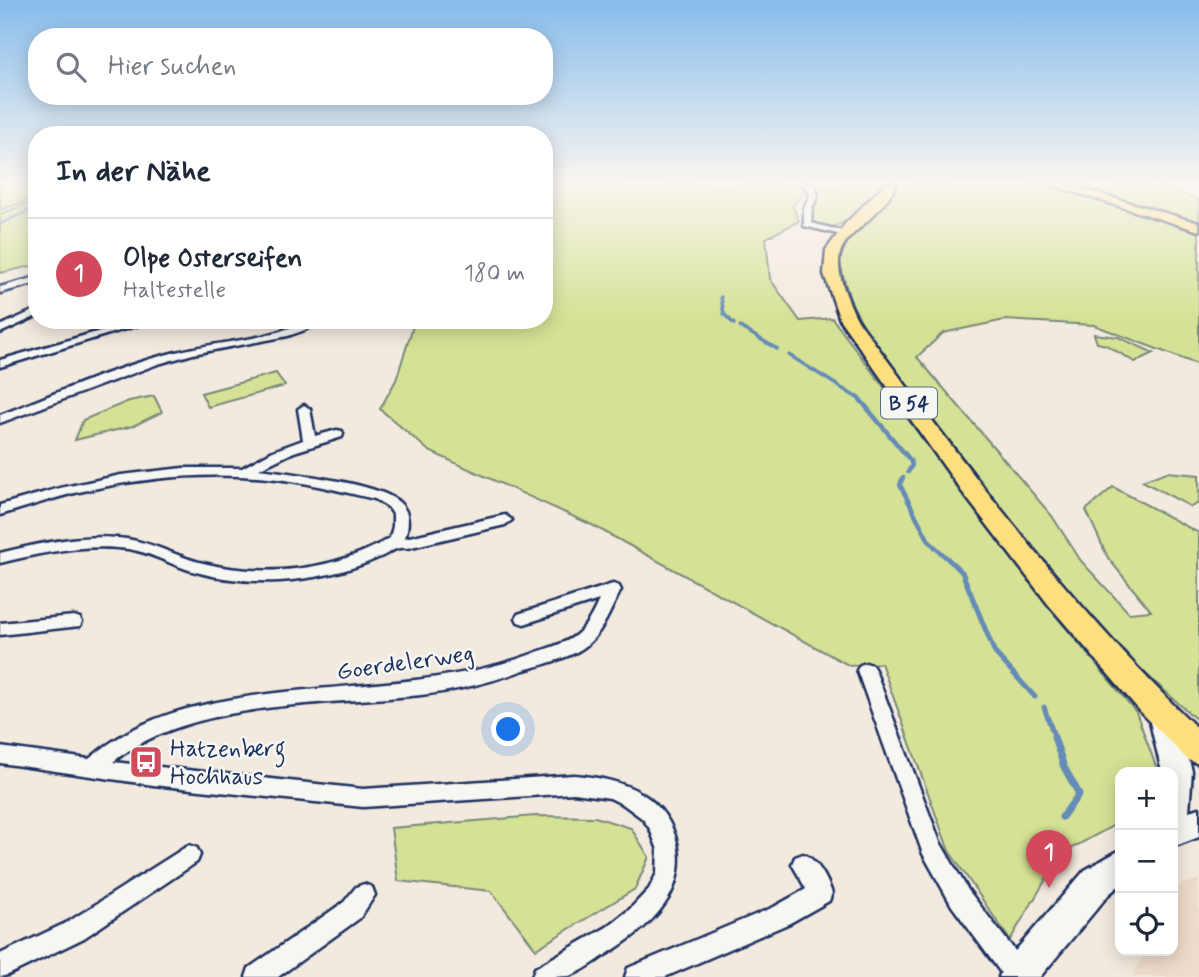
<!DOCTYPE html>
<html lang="de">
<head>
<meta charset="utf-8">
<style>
	:root { --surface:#fff; --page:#f6f6f7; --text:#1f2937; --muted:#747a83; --line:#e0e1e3; --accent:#d1495b }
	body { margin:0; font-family:Mynerve,sans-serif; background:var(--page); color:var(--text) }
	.controls { position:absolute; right:21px; bottom:21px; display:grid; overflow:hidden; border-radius:14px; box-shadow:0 4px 18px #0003 }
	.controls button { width:63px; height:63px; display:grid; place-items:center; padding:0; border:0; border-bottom:2px solid var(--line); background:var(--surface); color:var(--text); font:35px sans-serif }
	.you { position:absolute; left:509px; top:730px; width:24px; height:24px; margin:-18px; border:5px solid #fff; border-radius:50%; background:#1a73e8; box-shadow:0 0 0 10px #1a73e833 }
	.badge { display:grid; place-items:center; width:46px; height:46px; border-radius:50%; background:var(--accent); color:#fff; font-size:23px; font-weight:700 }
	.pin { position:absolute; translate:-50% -58px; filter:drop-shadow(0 2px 4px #0008) }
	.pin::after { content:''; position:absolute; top:37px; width:24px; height:21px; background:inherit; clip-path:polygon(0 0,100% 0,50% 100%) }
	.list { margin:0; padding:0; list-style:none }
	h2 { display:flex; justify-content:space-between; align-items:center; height:91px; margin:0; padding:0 28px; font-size:30px }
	h2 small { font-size:23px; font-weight:400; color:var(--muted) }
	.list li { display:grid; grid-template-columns:46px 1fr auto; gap:21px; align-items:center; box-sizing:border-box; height:112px; padding:0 28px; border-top:2px solid var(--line) }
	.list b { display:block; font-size:26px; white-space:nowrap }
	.list p { margin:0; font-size:23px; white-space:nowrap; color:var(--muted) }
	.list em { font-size:23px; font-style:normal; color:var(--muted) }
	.icon { flex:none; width:38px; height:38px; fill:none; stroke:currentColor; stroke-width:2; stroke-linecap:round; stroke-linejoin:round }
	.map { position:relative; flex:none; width:1199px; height:977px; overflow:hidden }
	.search { position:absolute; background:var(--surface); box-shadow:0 4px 18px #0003; left:28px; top:28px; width:525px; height:77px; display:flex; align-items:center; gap:18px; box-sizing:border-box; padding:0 24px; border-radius:28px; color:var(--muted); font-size:26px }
	.panel { position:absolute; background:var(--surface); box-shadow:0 4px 18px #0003; left:28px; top:126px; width:525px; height:203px; border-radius:28px }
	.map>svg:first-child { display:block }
</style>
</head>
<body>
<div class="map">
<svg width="1199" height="977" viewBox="0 0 1199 977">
	<rect width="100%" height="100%" fill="#f3eadf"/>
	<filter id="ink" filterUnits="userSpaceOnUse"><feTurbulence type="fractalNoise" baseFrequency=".0143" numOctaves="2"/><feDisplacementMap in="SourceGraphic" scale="14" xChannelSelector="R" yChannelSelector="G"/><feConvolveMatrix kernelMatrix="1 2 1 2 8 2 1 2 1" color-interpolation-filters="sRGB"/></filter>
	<g filter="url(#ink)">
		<!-- built -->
		<polygon fill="#efdbc9" points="1199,879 1199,977 1132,977 1146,951 1173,951 1173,900 1180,885"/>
		<!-- green -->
		<g fill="#d5e295" stroke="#78887a" stroke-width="2">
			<polygon points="0,184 37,184 37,197 0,210"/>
			<polygon points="544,184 697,184 733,187 744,184 800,184 808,188 792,206 799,221 766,238 770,279 800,321 832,318 1051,610 1136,712 1158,772 1120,772 1120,822 1061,854 1010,940 949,851 881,663 850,666 592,525 429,451 380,409 396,380 415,320 544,320"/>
			<path d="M859,184H882C874,198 853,218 838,225C829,229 819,225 811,222L819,195L818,188Z"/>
			<polygon points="894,184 1043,184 1199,229 1199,365 1094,325 1005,320 943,333 917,357 1052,516 1081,561 1129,613 1151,611 1108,558 1086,510 1113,487 1199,533 1199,722 1090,623 950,447 872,342 850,300 839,260 853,230 889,197"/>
			<polygon points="1066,184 1159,184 1199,200 1199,224"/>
			<polygon points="37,200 37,265 0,273 0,214"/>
			<polygon points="1094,334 1118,337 1154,353 1135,362 1106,345 1097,343"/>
			<polygon points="276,373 285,386 208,407 201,393"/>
			<polygon points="154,396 162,412 133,426 75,440 83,420 129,401"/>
			<polygon points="1167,472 1199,475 1199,503 1191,507 1142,481"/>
			<polygon points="535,816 595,817 631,828 649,857 635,889 536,949 491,891 398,881 391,828"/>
		</g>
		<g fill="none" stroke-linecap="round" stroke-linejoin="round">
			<!-- stream-far4 -->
			<polyline stroke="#658bb7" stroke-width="2.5" points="0,224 37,207"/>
			<!-- stream-far3 -->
			<g stroke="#658bb7" stroke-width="3.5">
				<polyline points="721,297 724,314 734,324"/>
				<polyline points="740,327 777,349"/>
				<polyline points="789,355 859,399"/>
			</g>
			<!-- stream-far2 -->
			<g stroke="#658bb7" stroke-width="4.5">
				<polyline points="858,397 910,460 912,465 908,472"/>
				<polyline points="903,477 900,485 929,541 938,550"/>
			</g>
			<!-- stream-far1 -->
			<g stroke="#658bb7" stroke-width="5">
				<polyline points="936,548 962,572 995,653 1035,697"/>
				<polyline points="1044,707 1055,739"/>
			</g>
			<!-- stream -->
			<polyline stroke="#658bb7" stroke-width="7" points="1054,737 1064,767 1079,794 1062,817"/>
			<defs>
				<g id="street">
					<polygon points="801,184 810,184 815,186 818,195 812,208 811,223 846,232 846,236 804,226 804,208 810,195 808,189"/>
					<polygon points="37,277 37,283 0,293 0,287"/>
					<polygon points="37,309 37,316 0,333 0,326"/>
					<polygon points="138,320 155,320 0,367 0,360"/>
					<path d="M307,320H321L305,330L288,336L193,354L158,364L0,423V415C57,393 113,368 172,353C217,341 266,342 307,320Z"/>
					<path d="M304,405L310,409L315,436L337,430L342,431L343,434L342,437L294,452L259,469C288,473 381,483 400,503C410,513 409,525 405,538L505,515L512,520L505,525L407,548C395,546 389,554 378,558C347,572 313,579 279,581C249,582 217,579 189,570C168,563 149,552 128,549C85,543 41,553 0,563V553C41,543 84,533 127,539C154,543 177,557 203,563C265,578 335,571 390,538L393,526V514L388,507L375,499C347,493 319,485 291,481C225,471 158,475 93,489C61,495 31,506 0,515V505L60,488L121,475L183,468H242L273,451L303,440L298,409Z"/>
					<path d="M613,584L619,586L621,590C611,608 604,630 588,644C572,658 544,664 524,670C491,682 456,691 421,695C328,705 188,700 113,762L363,789L574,775C597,777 621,781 641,793C680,817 691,868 664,905C649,926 628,941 607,954C595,962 582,972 569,976C559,977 543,977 532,977L535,968L607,927L630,909L649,889L657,873L658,850L650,829L643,819L624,805L610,798L574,793L363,807L153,785L0,763V747L89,759C124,730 158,715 203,705C312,680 426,693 532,654C546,648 564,645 576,635C587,626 593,613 599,600L524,624L518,622L516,618L518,614Z"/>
					<polygon points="74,616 80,618 82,622 80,626 0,635 0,623"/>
					<polygon points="866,663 872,665 875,670 940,842 968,890 1026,965 1029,974 1028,977 1004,977 952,906 923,854 857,670 860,665"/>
					<polygon points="189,845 197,848 200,855 197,862 84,938 8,975 0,977 0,954 68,922"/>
					<path d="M803,854C817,859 827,879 832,893L829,901L790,923L665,977H625L628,968L774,907L806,889L792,864L795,857Z"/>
					<polygon points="364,884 372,887 375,895 360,918 278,977 246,977 249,968 344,902 356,887"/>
				</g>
				<g id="secondary">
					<polygon points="1162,702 1172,706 1176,714 1192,771 1189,811 1199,808 1199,837 1173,847 1173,772 1162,772 1148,714 1152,706"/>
					<polygon points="1120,850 1120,885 1109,894 1040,977 999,977 1004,964 1085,870"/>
				</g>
				<g id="primary">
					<path d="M885,184H897C861,248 812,227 857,319C963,464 1070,605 1199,730V764L1188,760L1139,710L1048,604L963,493L840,320L824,274L826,250L846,223Z"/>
					<polygon points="1048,184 1066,184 1199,223 1199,231"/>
				</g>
			</defs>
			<!-- street casing -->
			<use href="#street" stroke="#1b2f5e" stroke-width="5"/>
			<!-- secondary casing -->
			<use href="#secondary" stroke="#1b2f5e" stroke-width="5"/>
			<!-- primary casing -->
			<use href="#primary" stroke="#1b2f5e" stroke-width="5"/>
			<!-- street -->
			<use href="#street" fill="#f6f6f2" fill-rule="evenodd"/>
			<!-- secondary -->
			<use href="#secondary" fill="#f6f6f2" fill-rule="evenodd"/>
			<!-- primary -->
			<use href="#primary" fill="#fedf80" fill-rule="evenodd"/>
		</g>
	</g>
	<!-- sky -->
	<linearGradient id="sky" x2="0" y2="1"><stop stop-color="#87bcec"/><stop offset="0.57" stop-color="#faf6f1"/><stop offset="1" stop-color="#faf6f1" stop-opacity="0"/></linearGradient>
	<rect width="1199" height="320" fill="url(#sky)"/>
	<!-- icons -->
	<defs>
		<symbol id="bus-square" viewBox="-11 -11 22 22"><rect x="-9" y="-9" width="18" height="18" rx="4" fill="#d1495b" stroke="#f6f6f2"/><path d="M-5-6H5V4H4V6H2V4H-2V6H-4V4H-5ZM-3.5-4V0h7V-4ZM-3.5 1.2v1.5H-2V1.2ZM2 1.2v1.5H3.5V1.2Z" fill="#fff"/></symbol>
	</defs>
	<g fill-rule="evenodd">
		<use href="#bus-square" x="127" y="743" width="38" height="38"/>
	</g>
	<g text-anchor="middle" stroke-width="5" stroke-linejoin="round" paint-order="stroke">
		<!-- shield labels -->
		<rect fill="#f6f6f2" stroke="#5d6b8a" stroke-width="2" x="881" y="387.5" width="56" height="31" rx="5"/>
		<g font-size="19" font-weight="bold" fill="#1b2f5e">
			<text x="909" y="410">B 54</text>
		</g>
		<!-- near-street labels -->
		<g font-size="24" fill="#1b2f5e" stroke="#f6f6f2">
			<text transform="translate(405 662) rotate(-8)" y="8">Goerdelerweg</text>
		</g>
		<!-- near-poi labels -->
		<g font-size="24" fill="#1b2f5e" stroke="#f6f6f2" text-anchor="start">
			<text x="170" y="756">Hatzenberg<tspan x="170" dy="28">Hochhaus</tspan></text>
		</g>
	</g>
</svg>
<div class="controls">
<button>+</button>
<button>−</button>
<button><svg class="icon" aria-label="locate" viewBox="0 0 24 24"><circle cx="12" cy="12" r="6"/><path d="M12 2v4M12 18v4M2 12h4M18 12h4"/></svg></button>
</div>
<div class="you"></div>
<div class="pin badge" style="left:1049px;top:888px">1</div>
<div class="search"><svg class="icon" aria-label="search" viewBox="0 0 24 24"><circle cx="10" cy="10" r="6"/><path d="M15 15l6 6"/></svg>Hier suchen</div>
<section class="panel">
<h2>In der Nähe<small></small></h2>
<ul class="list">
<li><span class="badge">1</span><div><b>Olpe Osterseifen</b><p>Haltestelle</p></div><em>180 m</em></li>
</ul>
</section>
</div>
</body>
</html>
